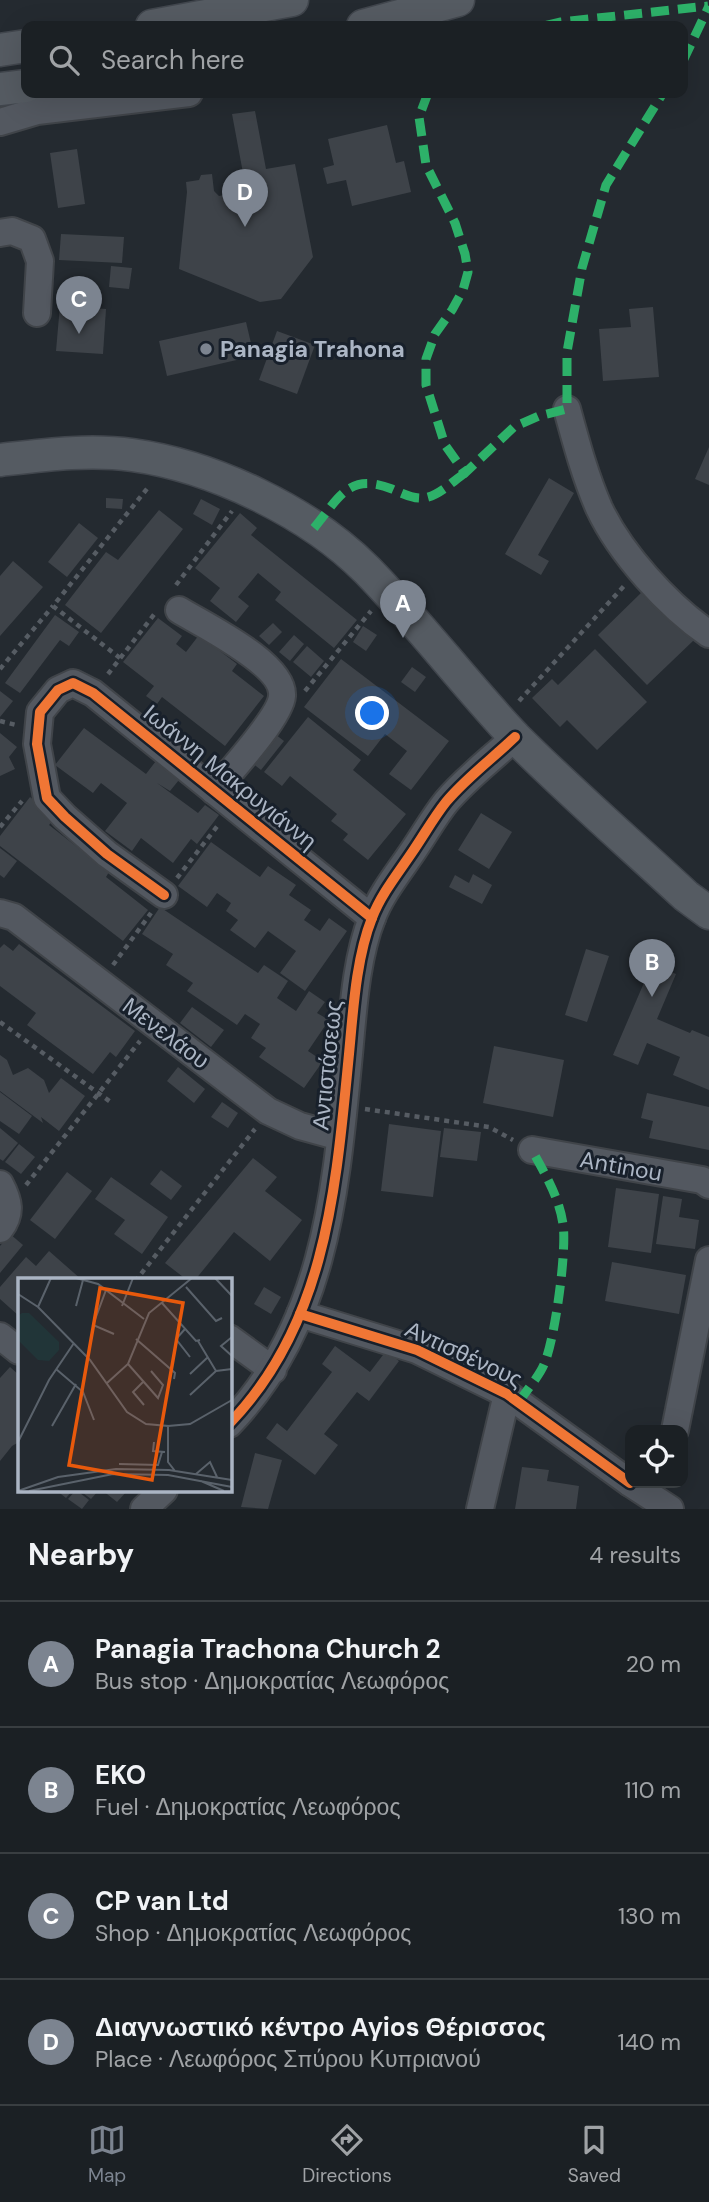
<!DOCTYPE html>
<html lang="en">
<head>
<meta charset="utf-8">
<style>
	:root { --surface:#1b2024; --page:#282d31; --text:#f1f3f6; --muted:#a0a3a6; --line:#393e41; --accent:#7c8490 }
	body { margin:0; font-family:"DM Sans",sans-serif; background:var(--page); color:var(--text) }
	.controls { position:absolute; right:21px; bottom:21px; display:grid; overflow:hidden; border-radius:14px; box-shadow:0 7px 28px #0002 }
	.controls button { width:63px; height:63px; display:grid; place-items:center; padding:0; border:0; border-bottom:2px solid var(--line); background:var(--surface); color:var(--text); font:35px sans-serif }
	.you { position:absolute; left:373px; top:714px; width:24px; height:24px; margin:-18px; border:5px solid #fff; border-radius:50%; background:#1a73e8; box-shadow:0 0 0 10px #1a73e833 }
	.badge { display:grid; place-items:center; width:46px; height:46px; border-radius:50%; background:var(--accent); color:#fff; font-size:23px; font-weight:700 }
	.pin { position:absolute; translate:-50% -58px; filter:drop-shadow(0 2px 4px #0008) }
	.pin::after { content:''; position:absolute; top:37px; width:24px; height:21px; background:inherit; clip-path:polygon(0 0,100% 0,50% 100%) }
	.list { margin:0; padding:0; list-style:none }
	h2 { display:flex; justify-content:space-between; align-items:center; height:91px; margin:0; padding:0 28px; font-size:30px }
	h2 small { font-size:23px; font-weight:400; color:var(--muted) }
	.list li { display:grid; grid-template-columns:46px 1fr auto; gap:21px; align-items:center; box-sizing:border-box; height:126px; padding:0 28px; border-top:2px solid var(--line) }
	.list b { display:block; font-size:26px; white-space:nowrap }
	.list p { margin:0; font-size:23px; white-space:nowrap; color:var(--muted) }
	.list em { font-size:23px; font-style:normal; color:var(--muted) }
	.icon { flex:none; width:38px; height:38px; fill:none; stroke:currentColor; stroke-width:2; stroke-linecap:round; stroke-linejoin:round }
	.map { position:relative; flex:none; width:709px; height:1509px; overflow:hidden }
	.search { position:absolute; background:var(--surface); box-shadow:0 7px 28px #0002; left:21px; right:21px; top:21px; height:77px; display:flex; align-items:center; gap:18px; box-sizing:border-box; padding:0 24px; border-radius:14px; color:var(--muted); font-size:26px }
	.sheet { height:595px; background:var(--surface) }
	nav { display:flex; justify-content:space-around; align-items:center; box-sizing:border-box; height:98px; border-top:2px solid var(--line); background:var(--surface); font-size:19px; color:var(--muted) }
	nav a { display:grid; justify-items:center; gap:4px }
	nav .on { color:var(--accent) }
	.map>svg:first-child { display:block }
</style>
</head>
<body>
<div class="map">
<svg width="709" height="1509" viewBox="0 0 709 1509">
	<rect width="100%" height="100%" fill="#242a30"/>
	<!-- building -->
	<g fill="#3e4349">
		<polygon points="255,111 266,169 295,164 313,257 281,299 260,302 179,269 187,192 186,182 199,180 201,175 212,174 214,191 219,196 229,194 234,197 241,196 237,174 243,173 232,114"/>
		<polygon points="387,125 396,163 404,161 411,192 352,206 346,180 327,184 323,168 334,165 328,139"/>
		<polygon points="77,149 85,204 58,208 50,153"/>
		<polygon points="61,234 124,237 122,263 59,260"/>
		<polygon points="111,266 132,268 129,289 109,287"/>
		<polygon points="60,305 106,309 103,354 56,351"/>
		<polygon points="653,307 659,377 603,381 599,329 631,327 629,309"/>
		<polygon points="246,322 254,356 167,376 159,341"/>
		<polygon points="277,331 315,345 297,394 259,380"/>
		<polygon points="709,447 709,485 695,479"/>
		<polygon points="549,478 574,493 538,555 549,561 541,575 505,554"/>
		<polygon points="106,498 123,499 122,509 106,508"/>
		<polygon points="201,499 220,509 212,525 193,514"/>
		<polygon points="159,510 183,529 101,633 65,605 106,552 118,560"/>
		<polygon points="240,513 257,528 251,535 357,620 334,648 275,600 281,592 258,573 238,597 249,606 236,622 210,601 220,588 195,568"/>
		<polygon points="79,523 98,538 67,577 48,562"/>
		<polygon points="13,561 43,587 0,636 0,576"/>
		<polygon points="644,590 694,640 647,685 598,635"/>
		<polygon points="55,615 79,632 69,646 60,640 20,693 5,683"/>
		<polygon points="158,618 182,636 176,644 186,652 199,635 237,664 232,671 264,696 225,746 162,697 157,704 146,696 154,686 123,662"/>
		<polygon points="273,623 282,632 269,645 259,636"/>
		<polygon points="363,626 377,635 366,651 353,642"/>
		<polygon points="294,635 304,644 290,661 279,652"/>
		<polygon points="307,646 324,661 311,677 293,662"/>
		<polygon points="595,649 647,702 597,750 567,720 560,727 532,698 552,679 558,685"/>
		<polygon points="341,659 449,741 411,790 389,774 407,751 385,734 368,756 304,707"/>
		<polygon points="412,667 426,677 415,692 401,682"/>
		<polygon points="0,691 13,701 0,717"/>
		<polygon points="308,717 361,760 353,770 406,814 368,860 343,840 348,834 331,821 337,814 290,776 282,786 264,772"/>
		<polygon points="84,728 146,774 159,757 183,775 170,791 157,783 198,813 205,805 219,815 197,844 191,839 173,863 141,838 132,851 105,831 127,803 101,783 93,793 55,765"/>
		<polygon points="271,731 284,741 261,770 248,760"/>
		<polygon points="0,733 17,747 9,757 15,769 0,776"/>
		<polygon points="30,797 55,818 49,825 109,872 106,877 148,910 123,941 0,846 0,836"/>
		<polygon points="481,813 512,832 489,869 458,850"/>
		<polygon points="211,842 260,877 268,866 296,885 289,895 311,910 304,920 320,931 329,918 347,931 305,991 280,973 296,951 268,931 255,948 230,930 238,920 226,911 231,903 217,893 207,907 178,886"/>
		<polygon points="0,848 17,861 4,878 0,875"/>
		<polygon points="473,874 492,885 482,904 449,887 455,875 469,883"/>
		<polygon points="160,907 258,973 264,965 288,981 277,998 296,1011 309,991 325,1002 317,1013 329,1020 308,1051 323,1061 304,1088 259,1057 266,1048 251,1038 260,1024 245,1014 237,1025 187,991 193,983 166,965 173,954 142,934"/>
		<polygon points="4,944 13,951 19,944 135,1031 116,1057 110,1052 93,1074 27,1025 36,1013 0,986 0,948"/>
		<polygon points="586,949 609,956 587,1022 565,1015"/>
		<polygon points="652,964 676,974 657,1019 690,1033 692,1030 709,1037 709,1090 673,1075 680,1057 647,1043 638,1065 613,1055"/>
		<polygon points="192,1007 224,1030 211,1047 180,1023"/>
		<polygon points="494,1046 564,1060 553,1117 483,1103"/>
		<polygon points="0,1055 7,1060 13,1075 28,1068 44,1080 49,1093 61,1078 85,1096 59,1131 41,1117 43,1123 0,1091"/>
		<polygon points="178,1067 205,1089 194,1103 167,1081"/>
		<polygon points="0,1092 32,1116 19,1134 0,1121"/>
		<polygon points="647,1093 709,1107 709,1150 649,1138 653,1121 641,1118"/>
		<polygon points="222,1102 238,1113 228,1128 211,1117"/>
		<polygon points="389,1124 441,1131 433,1197 381,1191"/>
		<polygon points="0,1128 18,1143 3,1161 0,1159"/>
		<polygon points="444,1128 481,1132 477,1161 440,1157"/>
		<polygon points="19,1144 35,1157 21,1174 5,1162"/>
		<polygon points="253,1158 277,1177 265,1191 302,1220 270,1261 234,1232 195,1280 187,1280 165,1263"/>
		<polygon points="161,1170 182,1186 171,1200 150,1184"/>
		<polygon points="67,1172 92,1191 55,1239 30,1220"/>
		<polygon points="111,1177 168,1217 142,1254 114,1234 125,1220 95,1199"/>
		<polygon points="616,1188 659,1194 651,1253 608,1247"/>
		<polygon points="663,1196 682,1199 679,1217 699,1220 695,1249 656,1244"/>
		<polygon points="10,1234 23,1245 0,1273 0,1246"/>
		<polygon points="49,1251 82,1280 19,1280 19,1316 0,1299 0,1287 26,1257 36,1266"/>
		<polygon points="612,1262 686,1275 679,1314 605,1301"/>
		<polygon points="264,1287 281,1297 271,1314 254,1304"/>
		<polygon points="335,1346 370,1372 386,1351 399,1361 369,1401 357,1392 324,1434 338,1445 315,1475 266,1438 277,1423 287,1431 332,1372 322,1364"/>
		<polygon points="10,1367 19,1375 19,1442 12,1446 0,1461 0,1378"/>
		<polygon points="255,1453 282,1460 268,1509 241,1507"/>
		<polygon points="522,1467 549,1470 547,1481 579,1486 576,1509 515,1509"/>
		<polygon points="56,1490 73,1490 66,1498"/>
		<polygon points="76,1490 89,1500 82,1509 68,1499"/>
		<polygon points="79,1490 99,1490 91,1499"/>
		<polygon points="102,1490 128,1490 117,1502"/>
	</g>
	<g fill="none" stroke-linecap="round" stroke-linejoin="round">
		<defs>
			<g id="minor">
				<polyline points="0,122 37,111 189,93"/>
				<polyline points="0,233 12,231 32,239 40,261 37,313"/>
				<path d="M567,409C576,442 585,476 599,508C620,553 668,606 709,634"/>
				<path d="M179,610C203,625 285,664 282,696C281,716 229,773 214,791"/>
				<polyline points="164,895 107,854 65,817 47,798 37,744 40,712 58,690 73,683 93,693 372,918"/>
				<polyline points="0,913 14,917 268,1111 300,1126 340,1137"/>
				<polyline points="532,1150 702,1180 709,1185"/>
				<path d="M0,1184C9,1201 12,1213 0,1229"/>
				<polyline points="300,1314 417,1350 507,1394 630,1483"/>
				<polyline points="0,1336 19,1351"/>
				<polyline points="229,1338 273,1370"/>
				<path d="M229,1424C327,1323 336,1186 349,1054C353,1012 356,958 372,918C381,894 399,872 413,851C424,835 434,817 446,802C466,778 493,758 515,737"/>
				<polyline points="675,1430 709,1260"/>
				<polyline points="630,1483 670,1509"/>
				<polyline points="144,1509 164,1490"/>
				<polyline points="480,1509 507,1394"/>
			</g>
			<g id="major">
				<polyline points="152,26 292,0"/>
				<polyline points="363,26 458,0"/>
				<polyline points="0,50 26,46"/>
				<polyline points="0,89 26,86"/>
				<path d="M0,460C44,455 89,449 132,455C213,466 309,512 367,570C419,623 464,683 515,737C570,792 629,843 686,896L709,913"/>
			</g>
		</defs>
		<!-- minor casing -->
		<use href="#minor" stroke="#404449" stroke-width="30"/>
		<!-- major casing -->
		<use href="#major" stroke="#41464d" stroke-width="35"/>
		<!-- path -->
		<g stroke="#565c63" stroke-width="4.5" stroke-dasharray="5 5" stroke-linecap="butt">
			<polyline points="176,585 232,511"/>
			<polyline points="120,658 53,606 150,485"/>
			<polyline points="0,669 53,606"/>
			<polyline points="108,674 156,612"/>
			<polyline points="305,691 371,611"/>
			<polyline points="519,701 624,586"/>
			<polyline points="0,721 16,725"/>
			<polyline points="0,827 22,801"/>
			<polyline points="177,878 219,824"/>
			<polyline points="113,965 151,913"/>
			<polyline points="0,1022 112,1103"/>
			<polyline points="365,1109 489,1127 513,1140"/>
			<polyline points="26,1185 140,1041"/>
			<polyline points="140,1280 137,1279 255,1129"/>
		</g>
		<!-- minor -->
		<use href="#minor" stroke="#535860" stroke-width="26"/>
		<!-- major -->
		<use href="#major" stroke="#555b62" stroke-width="32"/>
		<!-- quiet -->
		<g stroke="#2db169" stroke-width="9" stroke-dasharray="18 9" stroke-linecap="butt">
			<polyline points="544,26 561,22 708,6"/>
			<polyline points="683,61 709,6"/>
			<polyline points="428,93 419,117 426,165 455,223 465,254 468,272 463,290 452,310 435,334 426,359 426,385 445,445 465,473 514,427 539,416 567,409 567,352 582,268 606,185 663,93"/>
			<path d="M314,528C339,498 348,472 392,489C401,493 413,499 423,498C438,497 453,481 465,473"/>
			<path d="M519,1402C527,1389 540,1376 545,1362C555,1337 567,1251 563,1224C559,1197 545,1174 532,1150"/>
		</g>
		<defs>
			<g id="cycleway">
				<polyline points="164,895 107,854 65,817 47,798 37,744 40,712 58,690 73,683 93,693 372,918"/>
				<polyline points="300,1314 417,1350 507,1394 630,1483"/>
				<path d="M229,1424C327,1323 336,1186 349,1054C353,1012 356,958 372,918C381,894 399,872 413,851C424,835 434,817 446,802C466,778 493,758 515,737"/>
			</g>
		</defs>
		<!-- cycleway casing -->
		<use href="#cycleway" stroke="#18202b" stroke-width="15"/>
		<!-- cycleway -->
		<use href="#cycleway" stroke="#f07635" stroke-width="10"/>
	</g>
	<!-- markers -->
	<circle fill="#7c8490" stroke="#18202b" stroke-width="2.5" cx="206" cy="349" r="7"/>
	<g text-anchor="middle" stroke-width="6" stroke-linejoin="round" paint-order="stroke">
		<!-- poi labels -->
		<g font-size="23" font-weight="bold" fill="#abb5c4" stroke="#18202b" text-anchor="start">
			<text x="220" y="357">Panagia Trahona</text>
		</g>
		<!-- street labels -->
		<g font-size="23" fill="#abb5c4" stroke="#18202b">
			<text transform="translate(230 777) rotate(39)" y="8">Ιωάννη Μακρυγιάννη</text>
			<text transform="translate(166 1033) rotate(37)" y="8">Μενελάου</text>
			<text transform="translate(327 1065) rotate(-84)" y="8">Αντιστάσεως</text>
			<text transform="translate(621 1166) rotate(10)" y="8">Antinou</text>
			<text transform="translate(464 1354) rotate(25)" y="8">Αντισθένους</text>
		</g>
	</g>
	<!-- overview -->
	<g transform="translate(18 1278)">
		<rect width="214" height="214" fill="#242a30"/>
		<path d="M4,35H11L41,64V72L31,83L20,82L0,62V38Z" fill="#213538"/>
		<path fill="none" stroke="#5a626b" stroke-width="2" d="M58,0L80,6L126,41M197,0L214,18M168,9L198,43L204,40M88,12L75,47L96,56M0,16L20,29L72,82L109,134L128,146L150,148V184L157,193M144,25L178,63L182,62M58,28L65,2M104,28L115,0M20,29L33,0M167,51L158,61L172,79M214,59L203,68L214,78M118,61L157,95L156,101M180,63L198,93M110,86L140,120L145,107L133,93M38,91L65,114L76,142M172,96L190,79M125,104L115,114L126,127M89,105L110,86L131,35L174,0M172,117L198,93L214,91M34,148L58,106M150,148L172,146L214,122M0,164L31,102L56,65M136,164L135,173L147,174M101,186L140,187L144,174M178,196L192,184L199,199M183,203L206,213M0,213L40,199L98,191L151,192L214,202M11,213L95,196L150,197L214,209"/>
		<path fill="#e8590c" fill-opacity="0.15" stroke="#e8590c" stroke-width="3.5" d="M82,10L165,25L134,202L51,187Z"/>
		<rect width="214" height="214" fill="none" stroke="#abb5c4" stroke-width="3.5"/>
	</g>
</svg>
<div class="controls">
<button><svg class="icon" aria-label="locate" viewBox="0 0 24 24"><circle cx="12" cy="12" r="6"/><path d="M12 2v4M12 18v4M2 12h4M18 12h4"/></svg></button>
</div>
<div class="you"></div>
<div class="pin badge" style="left:403px;top:638px">A</div>
<div class="pin badge" style="left:652px;top:997px">B</div>
<div class="pin badge" style="left:79px;top:334px">C</div>
<div class="pin badge" style="left:245px;top:227px">D</div>
<div class="search"><svg class="icon" aria-label="search" viewBox="0 0 24 24"><circle cx="10" cy="10" r="6"/><path d="M15 15l6 6"/></svg>Search here</div>
</div>
<section class="sheet">
<h2>Nearby<small>4 results</small></h2>
<ul class="list">
<li><span class="badge">A</span><div><b>Panagia Trachona Church 2</b><p>Bus stop · Δημοκρατίας Λεωφόρος</p></div><em>20 m</em></li>
<li><span class="badge">B</span><div><b>EKO</b><p>Fuel · Δημοκρατίας Λεωφόρος</p></div><em>110 m</em></li>
<li><span class="badge">C</span><div><b>CP van Ltd</b><p>Shop · Δημοκρατίας Λεωφόρος</p></div><em>130 m</em></li>
<li><span class="badge">D</span><div><b>Διαγνωστικό κέντρο Αγios Θέρισσος</b><p>Place · Λεωφόρος Σπύρου Κυπριανού</p></div><em>140 m</em></li>
</ul>
</section>
<nav>
<a class="on"><svg class="icon" aria-label="map" viewBox="0 0 24 24"><path d="M3 6l6-2 6 2 6-2v14l-6 2-6-2-6 2zM9 4v14M15 6v14"/></svg>Map</a>
<a><svg class="icon" aria-label="directions" viewBox="0 0 24 24"><path d="M12 3l9 9-9 9-9-9zM9 14v-3h6M13 9l2 2-2 2"/></svg>Directions</a>
<a><svg class="icon" aria-label="saved" viewBox="0 0 24 24"><path d="M7 4h10v16l-5-4-5 4z"/></svg>Saved</a>
</nav>
</body>
</html>
